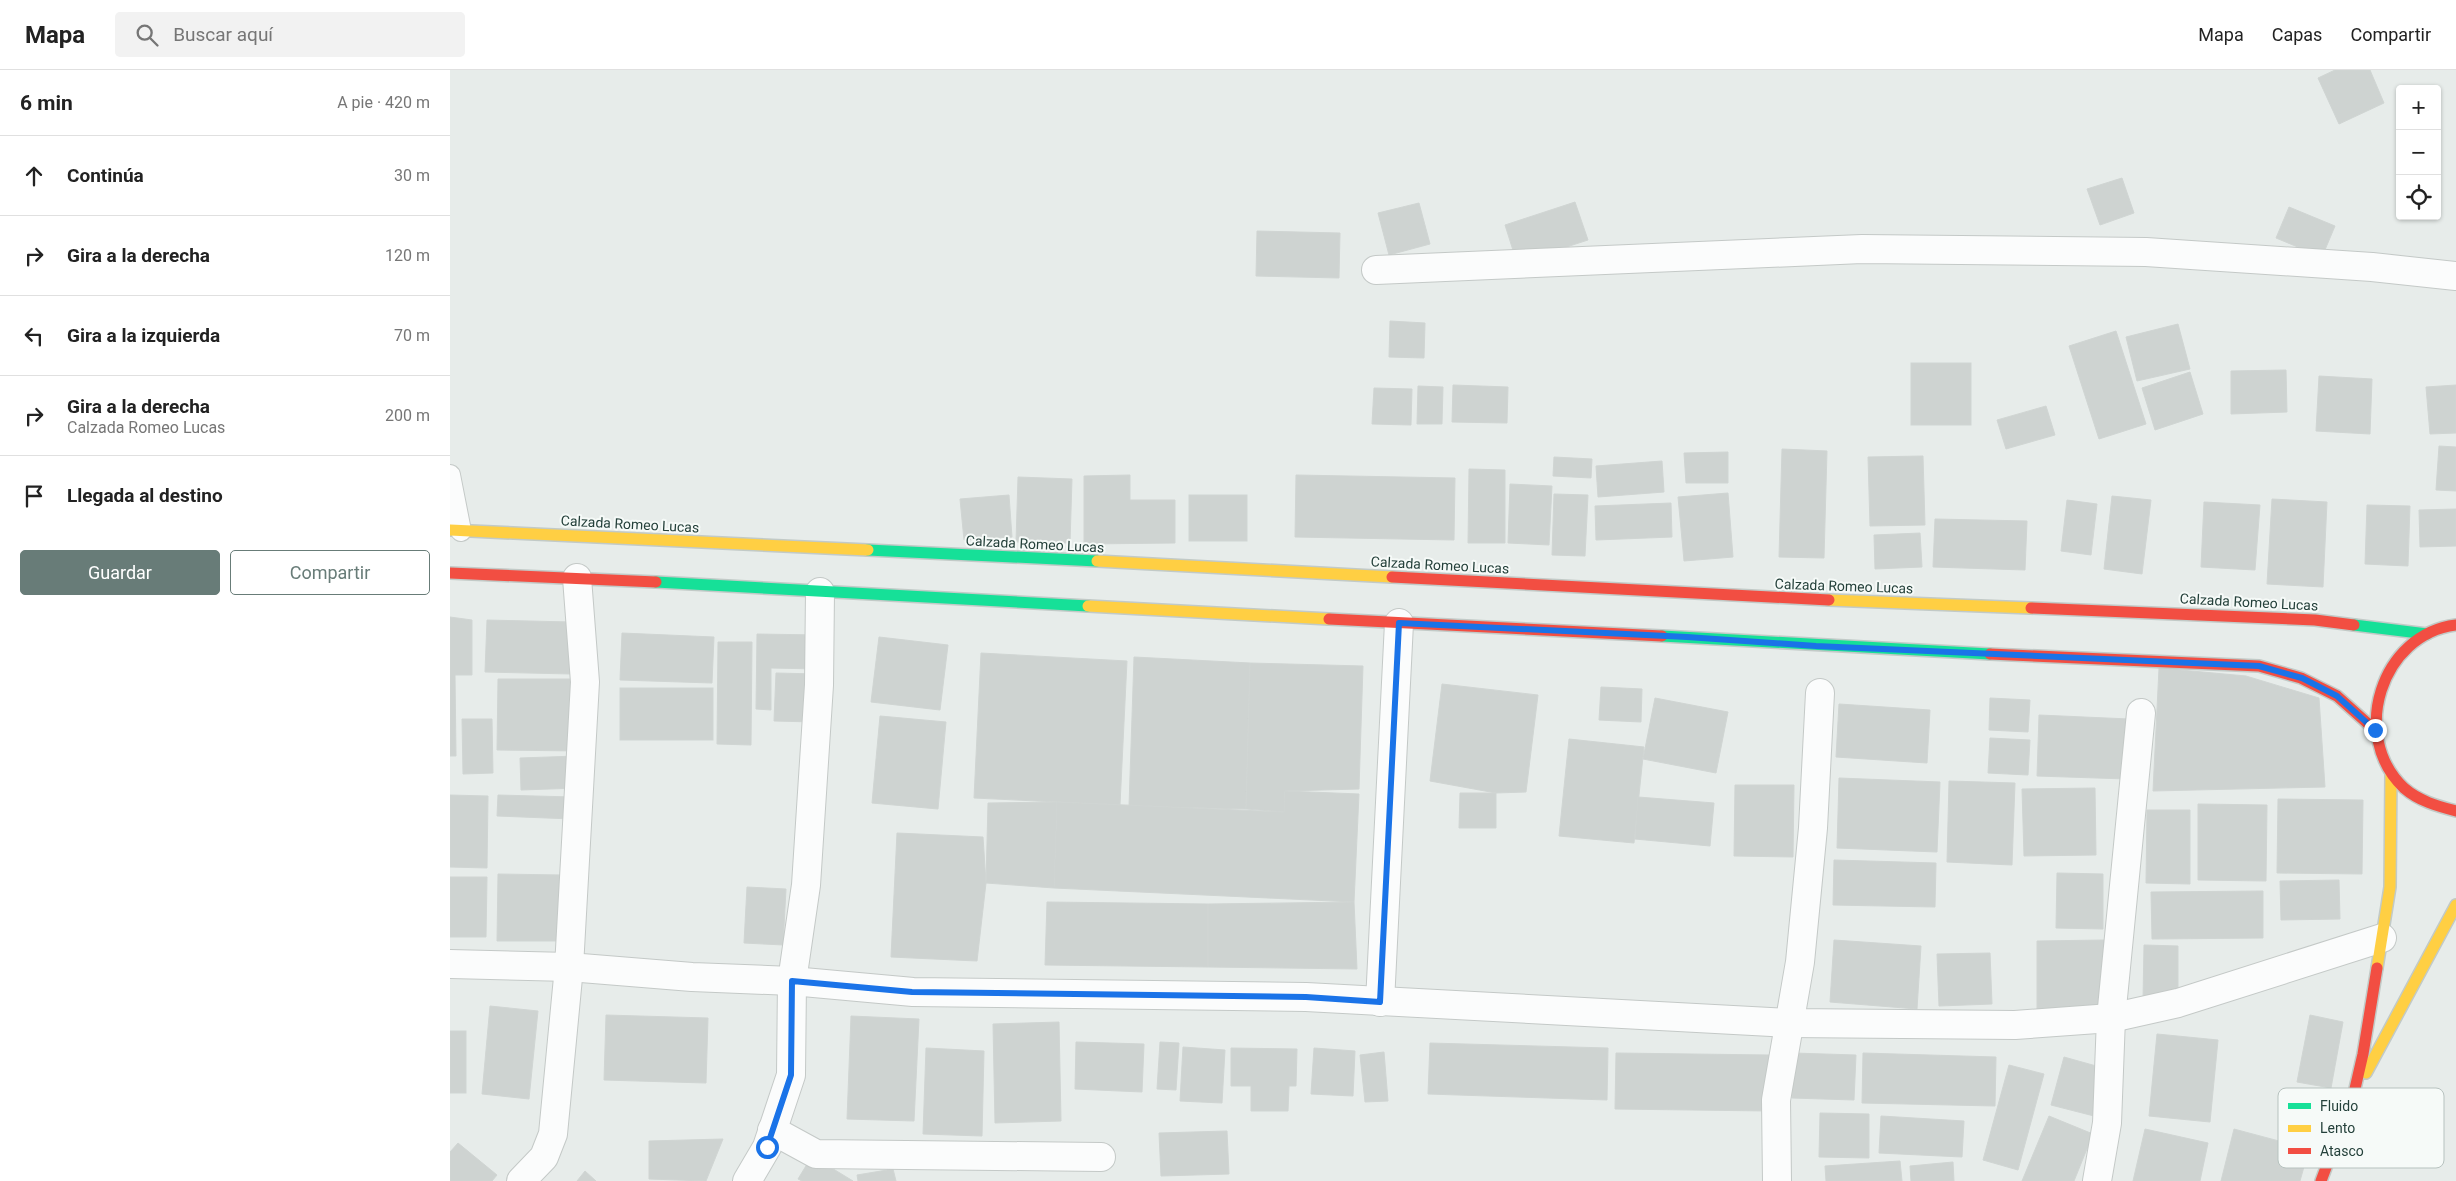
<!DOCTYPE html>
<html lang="es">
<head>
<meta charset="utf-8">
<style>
	:root { --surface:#fff; --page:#f2f2f2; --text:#222; --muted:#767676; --line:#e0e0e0; --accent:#687c78 }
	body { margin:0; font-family:Roboto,sans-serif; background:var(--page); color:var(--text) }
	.controls { position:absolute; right:15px; top:15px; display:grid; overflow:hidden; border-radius:5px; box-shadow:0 1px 4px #0004 }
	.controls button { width:45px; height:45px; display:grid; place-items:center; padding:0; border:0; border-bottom:1px solid var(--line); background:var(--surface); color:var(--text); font:25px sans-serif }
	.stop { position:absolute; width:15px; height:15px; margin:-11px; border:4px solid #1a73e8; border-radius:50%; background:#fff }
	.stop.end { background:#1a73e8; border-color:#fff; box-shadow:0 1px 5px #0008 }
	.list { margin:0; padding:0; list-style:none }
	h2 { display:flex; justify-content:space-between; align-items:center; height:65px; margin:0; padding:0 20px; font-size:21px }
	h2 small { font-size:16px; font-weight:400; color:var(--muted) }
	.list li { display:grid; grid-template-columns:32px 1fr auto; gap:15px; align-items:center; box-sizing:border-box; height:80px; padding:0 20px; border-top:1px solid var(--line) }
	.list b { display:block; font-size:19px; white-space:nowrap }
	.list p { margin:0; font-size:16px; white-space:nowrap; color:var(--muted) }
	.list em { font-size:16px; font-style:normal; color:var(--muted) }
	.actions { display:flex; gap:10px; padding:15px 20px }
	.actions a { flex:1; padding:11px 0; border:1px solid var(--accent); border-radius:5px; text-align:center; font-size:18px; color:var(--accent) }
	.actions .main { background:var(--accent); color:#fff }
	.icon { flex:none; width:28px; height:28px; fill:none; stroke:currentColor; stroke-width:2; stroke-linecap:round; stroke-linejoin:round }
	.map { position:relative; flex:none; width:2006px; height:1111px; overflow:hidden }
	header { display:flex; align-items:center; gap:30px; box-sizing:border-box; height:70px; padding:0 25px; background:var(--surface); border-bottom:1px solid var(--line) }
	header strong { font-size:24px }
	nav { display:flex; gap:28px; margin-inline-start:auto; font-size:18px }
	.search { width:350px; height:45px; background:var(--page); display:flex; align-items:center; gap:12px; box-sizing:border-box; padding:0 18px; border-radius:5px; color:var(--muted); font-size:19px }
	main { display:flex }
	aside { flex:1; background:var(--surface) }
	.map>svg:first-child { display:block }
</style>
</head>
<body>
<header>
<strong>Mapa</strong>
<div class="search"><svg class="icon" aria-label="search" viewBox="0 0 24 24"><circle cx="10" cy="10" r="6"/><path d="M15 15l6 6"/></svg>Buscar aquí</div>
<nav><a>Mapa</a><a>Capas</a><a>Compartir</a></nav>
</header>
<main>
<aside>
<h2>6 min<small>A pie · 420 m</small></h2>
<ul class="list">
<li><svg class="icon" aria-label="ahead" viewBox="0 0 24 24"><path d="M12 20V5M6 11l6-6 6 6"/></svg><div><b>Continúa</b></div><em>30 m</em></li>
<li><svg class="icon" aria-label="right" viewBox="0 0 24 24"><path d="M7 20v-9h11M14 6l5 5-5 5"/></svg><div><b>Gira a la derecha</b></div><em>120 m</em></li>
<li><svg class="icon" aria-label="left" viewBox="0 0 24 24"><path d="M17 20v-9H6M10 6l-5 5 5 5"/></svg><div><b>Gira a la izquierda</b></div><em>70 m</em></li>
<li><svg class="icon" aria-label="right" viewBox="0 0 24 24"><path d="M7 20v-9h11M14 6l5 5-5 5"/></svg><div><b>Gira a la derecha</b><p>Calzada Romeo Lucas</p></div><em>200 m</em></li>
<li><svg class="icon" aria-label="arrive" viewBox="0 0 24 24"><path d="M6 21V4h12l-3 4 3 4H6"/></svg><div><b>Llegada al destino</b></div></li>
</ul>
<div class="actions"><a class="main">Guardar</a><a>Compartir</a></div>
</aside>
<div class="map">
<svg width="2006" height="1111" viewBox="0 0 2006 1111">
	<rect width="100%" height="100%" fill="#e7ecea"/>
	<!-- building -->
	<g fill="#ced3d1" stroke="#d0d5d3">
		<polygon points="1885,0 1920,0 1934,33 1889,54 1868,8"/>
		<polygon points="1672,108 1684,143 1650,155 1637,119"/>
		<polygon points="1125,132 1138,170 1067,193 1055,155"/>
		<polygon points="969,133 980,174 939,185 928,143"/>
		<polygon points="1839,137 1885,156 1872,187 1826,168"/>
		<polygon points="807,161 890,163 889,208 806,206"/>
		<polygon points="940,251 975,253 974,288 939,287"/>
		<polygon points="1728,254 1740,299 1687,311 1676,267"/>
		<polygon points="1666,261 1696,354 1649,369 1619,276"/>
		<rect x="1461" y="293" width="60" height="62"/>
		<polygon points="1836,300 1837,342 1781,344 1781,301"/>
		<polygon points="1740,302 1753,344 1705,360 1692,318"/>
		<polygon points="1869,306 1922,309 1920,364 1866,361"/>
		<polygon points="1003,315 1058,317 1057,353 1002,352"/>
		<polygon points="2006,315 2006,363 1980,364 1976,317"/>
		<polygon points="968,316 993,317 992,354 967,354"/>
		<polygon points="924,318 962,319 961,355 922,354"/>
		<polygon points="1596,336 1605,365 1556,379 1547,350"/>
		<polygon points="1989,376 2006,377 2006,421 1986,420"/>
		<polygon points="1332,379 1377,381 1374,488 1329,487"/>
		<polygon points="1278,382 1278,413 1236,413 1234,383"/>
		<polygon points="1473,386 1475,455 1420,456 1418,387"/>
		<polygon points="1104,387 1142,389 1141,408 1103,406"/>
		<polygon points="1212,391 1214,422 1148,427 1146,396"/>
		<polygon points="1019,399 1055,400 1055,473 1018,473"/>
		<polygon points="680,405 680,430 725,430 725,473 634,474 634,406"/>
		<polygon points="846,405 1005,408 1004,470 845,467"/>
		<polygon points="568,407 622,409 620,473 566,472"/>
		<polygon points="1060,414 1102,416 1099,475 1058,473"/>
		<polygon points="1278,423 1283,487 1234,491 1228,427"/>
		<polygon points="1104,424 1138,425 1135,486 1102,485"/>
		<polygon points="559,425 562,467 514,470 510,429"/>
		<rect x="739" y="425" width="58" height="46"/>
		<polygon points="1662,426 1701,430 1692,504 1654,499"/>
		<polygon points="1822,429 1877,432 1873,517 1817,514"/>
		<polygon points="1617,430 1647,434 1641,485 1611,481"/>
		<polygon points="1754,432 1810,435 1805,500 1751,497"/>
		<polygon points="1221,433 1222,467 1146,470 1145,436"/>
		<polygon points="1917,435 1960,436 1958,496 1915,494"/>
		<polygon points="2006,439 2006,476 1970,477 1969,440"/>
		<polygon points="1485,449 1577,451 1575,500 1483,497"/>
		<polygon points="1470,463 1472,497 1425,499 1424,465"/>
		<polygon points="0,547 22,550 22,605 5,605 6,686 0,686"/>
		<polygon points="37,550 121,552 120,604 35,602"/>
		<polygon points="172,563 264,567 262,613 170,610"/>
		<polygon points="307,564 369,565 368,599 321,598 321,640 306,639"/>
		<polygon points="429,567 498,575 490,640 421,632"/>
		<polygon points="268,572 302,572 301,675 267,674"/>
		<polygon points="531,583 677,591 670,735 524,728"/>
		<polygon points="684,587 800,593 796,739 679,736"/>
		<polygon points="800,593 913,596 909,719 835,721 834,742 796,739"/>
		<polygon points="1709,598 1796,606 1869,628 1875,717 1703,721"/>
		<polygon points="326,603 366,604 364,652 324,651"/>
		<polygon points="48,609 128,609 128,681 47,680"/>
		<polygon points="992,614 1088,625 1076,722 1046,723 980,711"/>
		<polygon points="1151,617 1192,619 1191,652 1149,650"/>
		<rect x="170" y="618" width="93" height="52"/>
		<polygon points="1205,628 1278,642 1266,703 1193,689"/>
		<polygon points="1540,628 1580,630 1578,662 1539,660"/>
		<polygon points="1389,634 1480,640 1477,693 1386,687"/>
		<polygon points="1589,645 1679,649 1677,709 1587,706"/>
		<polygon points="430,646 496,652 488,739 422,733"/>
		<polygon points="12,649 42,649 43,703 13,704"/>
		<polygon points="1540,668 1580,670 1578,705 1538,703"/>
		<polygon points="1119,669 1194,677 1184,773 1109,766"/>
		<polygon points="127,686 128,718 71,720 70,688"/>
		<polygon points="1389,708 1490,712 1487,782 1387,778"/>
		<polygon points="1499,711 1565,713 1562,795 1497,792"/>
		<polygon points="1285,715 1344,715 1343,787 1284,786"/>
		<polygon points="1645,718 1646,785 1574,786 1572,719"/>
		<polygon points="835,721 909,724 904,832 604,818 607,732 834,742"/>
		<polygon points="1010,723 1046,723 1046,758 1009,758"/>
		<polygon points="0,725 38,726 37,798 0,797"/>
		<polygon points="48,725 123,727 122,749 47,746"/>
		<polygon points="1188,727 1264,733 1260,776 1185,769"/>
		<polygon points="1828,729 1913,730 1912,804 1827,803"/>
		<polygon points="607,732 604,818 536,813 538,733"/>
		<polygon points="1748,734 1817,735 1816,811 1748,810"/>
		<polygon points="1697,740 1740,740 1740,814 1696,813"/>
		<polygon points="447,763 533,767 536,813 527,891 441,887"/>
		<polygon points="1384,790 1486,793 1485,837 1383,835"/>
		<polygon points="1607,803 1653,804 1653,859 1606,858"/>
		<polygon points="48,804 113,805 113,871 47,871"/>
		<polygon points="0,807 37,807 36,867 0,867"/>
		<polygon points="1889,810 1890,849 1831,850 1830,811"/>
		<polygon points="297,817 336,819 333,875 294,873"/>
		<polygon points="1813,821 1813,868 1702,869 1701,822"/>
		<polygon points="597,832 758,834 758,897 595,895"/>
		<polygon points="904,832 907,899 758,897 758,834"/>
		<polygon points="1384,870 1471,876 1467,939 1380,932"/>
		<polygon points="1654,870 1655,940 1587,941 1587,871"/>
		<polygon points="1694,875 1728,876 1728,931 1693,930"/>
		<polygon points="1540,883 1542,934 1489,936 1487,884"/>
		<polygon points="40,936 88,941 79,1029 32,1024"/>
		<polygon points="156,945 258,948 256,1013 154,1010"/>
		<polygon points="1860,945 1893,952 1881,1018 1847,1012"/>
		<polygon points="401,946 469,949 464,1051 397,1049"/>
		<polygon points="609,952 611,1051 545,1053 543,954"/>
		<rect x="0" y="961" width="16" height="62"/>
		<polygon points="1707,964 1768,970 1760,1052 1699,1046"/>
		<polygon points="626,972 694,974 692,1022 625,1019"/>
		<polygon points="710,972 729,973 726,1020 707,1019"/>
		<polygon points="980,973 1158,978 1157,1030 978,1024"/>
		<polygon points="733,977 775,980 772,1033 730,1031"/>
		<polygon points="476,978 534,981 532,1066 473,1064"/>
		<polygon points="781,978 847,979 846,1016 839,1016 838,1041 801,1041 801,1016 781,1016"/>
		<polygon points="864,978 905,981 903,1026 861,1024"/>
		<polygon points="934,982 938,1031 915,1032 910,985"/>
		<polygon points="1166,983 1319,985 1318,1041 1165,1039"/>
		<polygon points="1343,983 1406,985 1404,1030 1342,1028"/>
		<polygon points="1413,983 1546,987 1545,1036 1412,1033"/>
		<polygon points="1614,987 1657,999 1644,1046 1601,1035"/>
		<polygon points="1559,995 1594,1004 1568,1100 1533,1090"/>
		<polygon points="1370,1043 1419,1044 1419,1088 1369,1087"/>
		<polygon points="1431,1046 1514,1051 1512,1087 1429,1083"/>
		<polygon points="1599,1046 1643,1064 1624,1111 1572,1111"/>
		<polygon points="1695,1059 1758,1073 1750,1111 1683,1111"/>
		<polygon points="1784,1059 1859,1079 1850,1111 1771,1111"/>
		<polygon points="777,1061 779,1104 711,1106 709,1063"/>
		<polygon points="273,1069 256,1111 199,1109 199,1071"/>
		<polygon points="8,1073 47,1105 42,1111 0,1111 0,1082"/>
		<polygon points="362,1086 403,1111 352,1111 348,1109"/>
		<polygon points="1450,1091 1452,1111 1376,1111 1375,1096"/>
		<polygon points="1503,1092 1504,1111 1461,1111 1460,1096"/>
		<polygon points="443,1099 446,1111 408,1111 407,1105"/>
		<polygon points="135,1101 146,1111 127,1111"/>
	</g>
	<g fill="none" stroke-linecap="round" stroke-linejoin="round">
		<defs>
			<polyline id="lane" points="0,405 11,461"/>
			<g id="street">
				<polyline points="926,200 1412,179 1696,182 1922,197 2006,206"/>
				<polyline points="0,894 119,897 242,907 342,911 463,922 856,927 1340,953 1565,955 1661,948 1728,933 1932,868"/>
				<polyline points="930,932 949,553"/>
				<polyline points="322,1060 366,1084 651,1087"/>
				<polyline points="71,1111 94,1087 103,1064 119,897 135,612 127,508"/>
				<polyline points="297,1111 317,1077 341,1005 342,911 356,815 369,615 370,522"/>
				<polyline points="1327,1111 1326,1030 1350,892 1363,758 1370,623"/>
				<polyline points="1647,1111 1657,1053 1661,948 1691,643"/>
			</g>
			<g id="fast">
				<polyline points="418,480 647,491"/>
				<polyline points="206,512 638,536"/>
				<polyline points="1904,555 1977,564"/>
				<polyline points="1212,566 1540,584"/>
			</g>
			<g id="slow">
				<polyline points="0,460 418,480"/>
				<polyline points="647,491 942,507"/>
				<polyline points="1379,530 1581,538"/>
				<polyline points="638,536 879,549"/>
				<polyline points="1927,898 1940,817 1941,703"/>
				<polyline points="1916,1003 2006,835"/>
			</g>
			<g id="jam">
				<polyline points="0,503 206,512"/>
				<polyline points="942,507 1379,530"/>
				<polyline points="1581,538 1865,550 1904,555"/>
				<polyline points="879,549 1212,566"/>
				<path d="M2006,555C1931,564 1899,666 1954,718C1969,731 1987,736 2006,741"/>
				<polyline points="1540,584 1809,596 1851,608 1887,626 1925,660"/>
				<polyline points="1871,1111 1904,1023 1913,984 1927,898"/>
			</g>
		</defs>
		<!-- lane casing -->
		<use href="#lane" stroke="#c4c9c7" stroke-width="22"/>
		<!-- street casing -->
		<use href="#street" stroke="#c4c9c7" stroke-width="30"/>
		<!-- fast casing -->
		<use href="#fast" stroke="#c2cac7" stroke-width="14"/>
		<!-- slow casing -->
		<use href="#slow" stroke="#c2cac7" stroke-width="14"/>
		<!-- jam casing -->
		<use href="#jam" stroke="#c2cac7" stroke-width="14"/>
		<!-- lane -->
		<use href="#lane" stroke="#fbfcfc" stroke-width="20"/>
		<!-- street -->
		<use href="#street" stroke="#fbfcfc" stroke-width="28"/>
		<!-- fast -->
		<use href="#fast" stroke="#16e098" stroke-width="11"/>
		<!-- slow -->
		<use href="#slow" stroke="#ffcf43" stroke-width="11"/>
		<!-- jam -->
		<use href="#jam" stroke="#f24e42" stroke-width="11"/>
	</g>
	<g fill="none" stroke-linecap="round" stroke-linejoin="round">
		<!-- route -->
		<polyline stroke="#1a73e8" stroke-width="6" points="317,1077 341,1005 342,911 462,922 856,927 930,932 949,553 1237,567 1366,576 1809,596 1852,608 1887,626 1925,660"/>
	</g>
	<g text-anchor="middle" stroke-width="4" stroke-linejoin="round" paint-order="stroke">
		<!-- street labels -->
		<g font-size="14" fill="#24403a" stroke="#f6faf8">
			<text transform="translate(180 454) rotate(3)" y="5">Calzada Romeo Lucas</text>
			<text transform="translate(585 474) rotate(3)" y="5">Calzada Romeo Lucas</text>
			<text transform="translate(990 495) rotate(3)" y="5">Calzada Romeo Lucas</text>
			<text transform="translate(1394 516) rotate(2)" y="5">Calzada Romeo Lucas</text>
			<text transform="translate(1799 532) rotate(3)" y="5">Calzada Romeo Lucas</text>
		</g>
	</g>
	<!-- legend -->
	<rect x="1828" y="1018" width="166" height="80" rx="8" fill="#f6faf8" stroke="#b7c2bf" stroke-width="1"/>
	<rect x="1838" y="1033" width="23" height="6" fill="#16e098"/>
	<rect x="1838" y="1055" width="23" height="7" fill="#ffcf43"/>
	<rect x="1838" y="1078" width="23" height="6" fill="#f24e42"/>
	<g font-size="14" fill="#24403a">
		<text x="1870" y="1041">Fluido</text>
		<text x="1870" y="1063">Lento</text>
		<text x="1870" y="1086">Atasco</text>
	</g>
</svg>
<div class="controls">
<button>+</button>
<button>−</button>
<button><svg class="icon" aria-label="locate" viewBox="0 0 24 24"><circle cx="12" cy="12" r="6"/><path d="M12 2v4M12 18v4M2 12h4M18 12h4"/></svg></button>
</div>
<div class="stop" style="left:317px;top:1077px"></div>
<div class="stop end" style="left:1925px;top:660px"></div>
</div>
</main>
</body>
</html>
